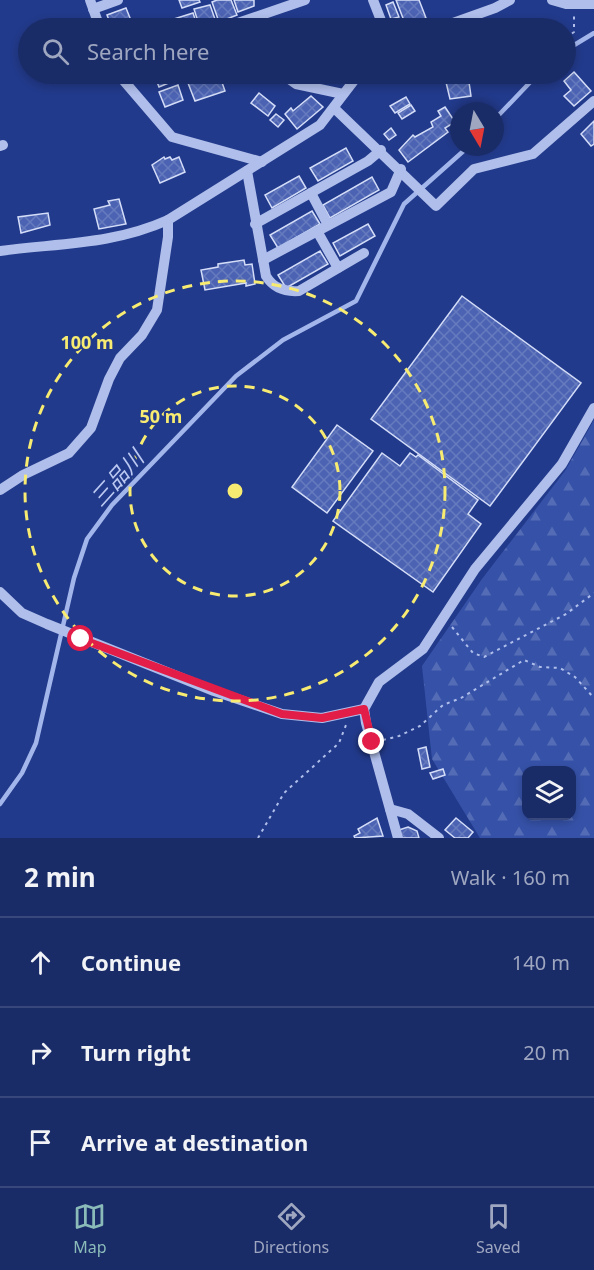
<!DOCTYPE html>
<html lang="en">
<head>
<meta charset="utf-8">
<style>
	:root { --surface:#1a2c68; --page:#23346e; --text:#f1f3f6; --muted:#9fa7c0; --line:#38487c; --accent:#8bbbb9 }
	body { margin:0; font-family:"Noto Sans","Noto Sans JP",sans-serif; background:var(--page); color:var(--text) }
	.controls { position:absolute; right:18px; bottom:18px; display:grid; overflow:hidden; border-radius:12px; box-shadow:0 3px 9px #0003 }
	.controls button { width:54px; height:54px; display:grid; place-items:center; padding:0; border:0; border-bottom:2px solid var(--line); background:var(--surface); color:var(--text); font:30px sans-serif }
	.compass { position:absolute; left:450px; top:102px; width:54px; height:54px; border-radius:50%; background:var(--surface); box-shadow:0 3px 9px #0003; rotate:170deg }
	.stop { position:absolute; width:18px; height:18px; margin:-14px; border:4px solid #e11d48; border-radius:50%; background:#fff }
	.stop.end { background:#e11d48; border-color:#fff; box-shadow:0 2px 6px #0008 }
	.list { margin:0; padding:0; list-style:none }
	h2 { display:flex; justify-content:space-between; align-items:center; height:78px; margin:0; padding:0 24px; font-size:26px }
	h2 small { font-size:20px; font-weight:400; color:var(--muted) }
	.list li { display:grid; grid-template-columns:39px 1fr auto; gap:18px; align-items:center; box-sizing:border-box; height:90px; padding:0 24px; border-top:2px solid var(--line) }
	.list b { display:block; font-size:22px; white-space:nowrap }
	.list em { font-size:20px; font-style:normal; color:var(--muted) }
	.icon { flex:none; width:33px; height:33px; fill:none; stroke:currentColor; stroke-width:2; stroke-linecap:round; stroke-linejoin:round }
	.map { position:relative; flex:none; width:594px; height:838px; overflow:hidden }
	.search { position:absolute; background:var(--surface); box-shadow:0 3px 9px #0003; left:18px; right:18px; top:18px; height:66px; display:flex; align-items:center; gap:15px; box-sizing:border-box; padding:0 21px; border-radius:33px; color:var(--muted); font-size:22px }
	.sheet { height:348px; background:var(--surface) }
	nav { display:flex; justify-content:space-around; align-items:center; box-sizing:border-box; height:84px; border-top:2px solid var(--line); background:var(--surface); font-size:16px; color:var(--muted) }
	nav a { display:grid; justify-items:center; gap:3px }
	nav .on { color:var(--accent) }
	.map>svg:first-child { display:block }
</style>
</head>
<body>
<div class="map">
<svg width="594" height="838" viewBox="0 0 594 838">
	<defs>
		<pattern id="forest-firs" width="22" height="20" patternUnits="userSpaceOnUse" patternTransform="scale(1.5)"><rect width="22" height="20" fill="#3652a8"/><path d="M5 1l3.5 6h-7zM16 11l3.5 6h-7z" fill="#546cb5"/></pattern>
		<pattern id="building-cross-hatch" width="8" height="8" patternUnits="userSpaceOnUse" patternTransform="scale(1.5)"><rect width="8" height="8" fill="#4b63b2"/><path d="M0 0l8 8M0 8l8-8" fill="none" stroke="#667abe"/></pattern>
	</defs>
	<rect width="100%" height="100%" fill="#223a8b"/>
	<!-- forest -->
	<path fill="url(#forest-firs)" fill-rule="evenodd" d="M594,420V838H480L432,759L422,666L482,579L565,471ZM526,770H572V816H526Z"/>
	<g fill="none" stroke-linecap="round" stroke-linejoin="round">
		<!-- stream -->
		<g stroke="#a3b6ec" stroke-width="4.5">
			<polyline points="566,50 594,33"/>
			<polyline points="495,119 538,74"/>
			<polyline points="0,804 22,773 36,743 74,578 87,539 112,505 236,376 283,340 356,301 404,204 468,147"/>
		</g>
	</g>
	<!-- building -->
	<g fill="url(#building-cross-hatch)" stroke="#d4ddf8" stroke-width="1.5">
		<polygon points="179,0 199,0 200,2 182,8"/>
		<polygon points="217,0 231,0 237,15 219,22 212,2"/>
		<polygon points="234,0 254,0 254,6 238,12"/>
		<polygon points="396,0 419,0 426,18 406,26"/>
		<polygon points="393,2 399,17 391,19 386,5"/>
		<polygon points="210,5 216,22 200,28 194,9"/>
		<polygon points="126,8 132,23 112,28 107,15"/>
		<polygon points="193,13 197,25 195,28 178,28 174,19"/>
		<polygon points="173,20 177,28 156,28 155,27"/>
		<polygon points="371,21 374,28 358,28 357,27"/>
		<polygon points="508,22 509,28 481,28 481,26"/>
		<polygon points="574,72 591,91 574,106 564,96 571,90 564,81"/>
		<polygon points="154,74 174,74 175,77 170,78 171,82 159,87"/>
		<polygon points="215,74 219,74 225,91 195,101 188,83"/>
		<polygon points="444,74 474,74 475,81 469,82 471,96 450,99"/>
		<polygon points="178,85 183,100 165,107 159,92"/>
		<polygon points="259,93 275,106 268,116 251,103"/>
		<polygon points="311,96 323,107 297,129 285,114 291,108 293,111"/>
		<polygon points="406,97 410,104 395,113 390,106"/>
		<polygon points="411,105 415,111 402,119 398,113"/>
		<polygon points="445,107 455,122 445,128 448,132 408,162 399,150 413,135 415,137 433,127 431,122 441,116 438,111"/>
		<polygon points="276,114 284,120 278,127 270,120"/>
		<polygon points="594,121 594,144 591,146 581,134"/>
		<polygon points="391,128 396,135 389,140 384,134"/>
		<polygon points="346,148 353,161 318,181 310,168"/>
		<polygon points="164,157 165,159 170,157 172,160 179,157 185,172 160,183 152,165"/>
		<polygon points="299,176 306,188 272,208 265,195"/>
		<polygon points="372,177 379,190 330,218 323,205"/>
		<polygon points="119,199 126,224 99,229 94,209 110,205 108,201"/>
		<polygon points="312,211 320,224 278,248 270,235"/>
		<polygon points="48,213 50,225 21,233 18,217"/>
		<polygon points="368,224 375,236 340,256 333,243"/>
		<polygon points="320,251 328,264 286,288 278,275"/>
		<polygon points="244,260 245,265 252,264 255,284 246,286 246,283 205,290 201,270 218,267 218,264"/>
		<polygon points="462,296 581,383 490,506 371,419"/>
		<polygon points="337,425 373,451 327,513 292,487"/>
		<polygon points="382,453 400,466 410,453 416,457 418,455 478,500 468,514 481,524 433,592 333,521"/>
		<polygon points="426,747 430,767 422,769 418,749"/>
		<polygon points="443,769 445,775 433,779 430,773"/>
		<polygon points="377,818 383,836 355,838 354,836 360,833 358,829"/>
		<polygon points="456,818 473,832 468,838 455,838 445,830"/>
		<polygon points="408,827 417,831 419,838 402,838 399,830"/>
	</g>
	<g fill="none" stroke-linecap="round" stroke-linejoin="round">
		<!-- path -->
		<g stroke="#afbeeb" stroke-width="2" stroke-dasharray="3 4.5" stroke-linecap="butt">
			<polyline points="566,38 574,32 574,16"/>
			<polyline points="452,627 473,653 484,657 566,614 594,593"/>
			<polyline points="383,740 399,736 420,726 443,705 461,698 524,660 540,667 560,668 575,677 594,698"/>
			<polyline points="258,838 284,793 339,743 346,725"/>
		</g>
		<!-- minor -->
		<g stroke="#afbeeb" stroke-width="10">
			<polyline points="90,0 100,28"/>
			<polyline points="373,0 384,28"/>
			<polyline points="552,0 566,4 594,4"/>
			<polyline points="93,9 118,0"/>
			<polyline points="223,28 305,0"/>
			<polyline points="439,28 495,8 510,0"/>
			<polyline points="118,74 172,137 262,162"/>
			<polyline points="282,74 296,84 343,94"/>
			<polyline points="334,108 436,206 474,169 533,154 594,101"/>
			<polyline points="0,146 3,145"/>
			<path d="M247,171L266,276C274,289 285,292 299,291L364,253"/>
			<polyline points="311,193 328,225"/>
			<polyline points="255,224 368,161 381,150"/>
			<polyline points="317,231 338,268"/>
			<path d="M0,251C59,243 112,245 168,220L320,125L359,74"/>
			<polyline points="263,260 391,192 401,169"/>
			<polyline points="0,490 23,475 69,453 91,428 109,379 120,358 142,335 157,310 168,237 168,220"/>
			<polyline points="0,592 22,613 47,624 214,691 282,714 322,718 364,709"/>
			<polyline points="390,809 408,814 439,838"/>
			<polyline points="398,838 366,723 364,709 379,682 423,649 475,569 562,464 594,408"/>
		</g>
	</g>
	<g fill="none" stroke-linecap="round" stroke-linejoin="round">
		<!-- route -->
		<polyline stroke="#e11d48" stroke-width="8" points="81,639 282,714 322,718 364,709 372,742"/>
	</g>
	<!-- distance rings -->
	<g fill="none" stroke="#f7eb71" stroke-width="3" stroke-dasharray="10 8">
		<circle cx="235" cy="491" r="105"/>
		<circle cx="235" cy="491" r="210"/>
	</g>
	<g text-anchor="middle" stroke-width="4.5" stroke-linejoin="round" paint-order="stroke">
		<!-- water labels -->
		<g font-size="22" font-style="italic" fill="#bbc9f2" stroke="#223a8b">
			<text transform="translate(117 478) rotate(-48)" y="8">三品川</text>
		</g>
	</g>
	<circle cx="235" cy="491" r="9" fill="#f7eb71" stroke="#223a8b" stroke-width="3"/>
	<g font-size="18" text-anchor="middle" font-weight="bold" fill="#f7eb71" stroke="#223a8b" stroke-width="4.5" stroke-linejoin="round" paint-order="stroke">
		<text x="87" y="349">100 m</text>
		<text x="161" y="423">50 m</text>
	</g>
</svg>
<div class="controls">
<button><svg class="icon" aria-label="layers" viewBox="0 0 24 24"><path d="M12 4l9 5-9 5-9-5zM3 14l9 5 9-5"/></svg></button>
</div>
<svg class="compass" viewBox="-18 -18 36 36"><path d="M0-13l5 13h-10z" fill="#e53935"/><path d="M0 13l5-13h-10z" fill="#9fa7c0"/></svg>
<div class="stop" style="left:81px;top:639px"></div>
<div class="stop end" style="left:372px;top:742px"></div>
<div class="search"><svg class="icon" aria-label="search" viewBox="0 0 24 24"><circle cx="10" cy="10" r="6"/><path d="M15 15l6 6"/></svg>Search here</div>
</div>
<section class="sheet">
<h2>2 min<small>Walk · 160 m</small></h2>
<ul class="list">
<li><svg class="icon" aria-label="ahead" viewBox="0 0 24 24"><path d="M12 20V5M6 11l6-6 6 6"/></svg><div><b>Continue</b></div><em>140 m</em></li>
<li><svg class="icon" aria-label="right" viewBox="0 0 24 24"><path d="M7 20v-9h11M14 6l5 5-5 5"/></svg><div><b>Turn right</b></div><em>20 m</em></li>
<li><svg class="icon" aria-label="arrive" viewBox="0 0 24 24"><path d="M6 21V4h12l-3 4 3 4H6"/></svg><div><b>Arrive at destination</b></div></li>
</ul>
</section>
<nav>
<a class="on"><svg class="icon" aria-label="map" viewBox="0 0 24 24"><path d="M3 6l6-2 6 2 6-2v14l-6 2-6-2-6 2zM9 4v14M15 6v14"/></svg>Map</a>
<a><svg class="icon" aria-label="directions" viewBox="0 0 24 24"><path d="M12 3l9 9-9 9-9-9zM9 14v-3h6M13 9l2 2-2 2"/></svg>Directions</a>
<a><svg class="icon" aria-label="saved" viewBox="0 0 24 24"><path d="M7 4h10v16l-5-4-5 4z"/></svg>Saved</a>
</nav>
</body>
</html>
